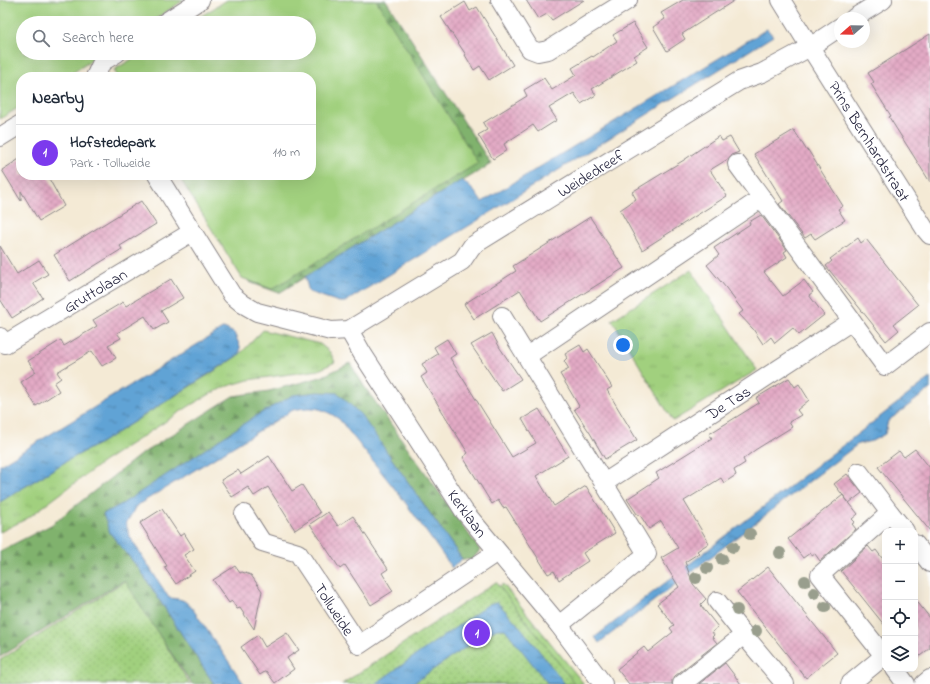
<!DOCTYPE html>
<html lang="en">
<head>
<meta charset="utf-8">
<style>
	:root { --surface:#fff; --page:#f2f2f3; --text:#1f2937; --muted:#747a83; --line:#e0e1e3; --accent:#7c3aed }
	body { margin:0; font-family:"Indie Flower",sans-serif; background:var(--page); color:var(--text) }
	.controls { position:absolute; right:12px; bottom:12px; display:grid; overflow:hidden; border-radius:8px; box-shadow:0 4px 16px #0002 }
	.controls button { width:36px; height:36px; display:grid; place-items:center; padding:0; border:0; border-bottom:1px solid var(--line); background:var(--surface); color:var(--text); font:20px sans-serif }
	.compass { position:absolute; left:834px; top:12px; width:36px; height:36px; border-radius:50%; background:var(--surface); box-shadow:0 4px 16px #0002; rotate:250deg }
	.you { position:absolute; left:623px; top:345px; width:14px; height:14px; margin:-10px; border:3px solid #fff; border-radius:50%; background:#1a73e8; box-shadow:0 0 0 6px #1a73e833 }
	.badge { display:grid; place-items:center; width:26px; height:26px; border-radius:50%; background:var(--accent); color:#fff; font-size:13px; font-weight:700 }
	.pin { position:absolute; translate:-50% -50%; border:2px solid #fff; box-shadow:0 1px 4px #0006 }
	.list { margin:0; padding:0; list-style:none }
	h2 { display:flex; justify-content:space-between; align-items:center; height:52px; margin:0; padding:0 16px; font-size:17px }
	h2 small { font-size:13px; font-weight:400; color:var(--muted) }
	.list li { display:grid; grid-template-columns:26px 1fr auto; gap:12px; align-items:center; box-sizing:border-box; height:56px; padding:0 16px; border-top:1px solid var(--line) }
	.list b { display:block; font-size:15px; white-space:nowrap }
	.list p { margin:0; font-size:13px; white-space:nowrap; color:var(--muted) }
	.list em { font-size:13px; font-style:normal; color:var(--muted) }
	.icon { flex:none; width:22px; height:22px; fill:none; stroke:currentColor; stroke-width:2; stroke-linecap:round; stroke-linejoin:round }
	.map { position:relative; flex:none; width:930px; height:684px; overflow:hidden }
	.search { position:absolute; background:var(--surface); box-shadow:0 4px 16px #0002; left:16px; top:16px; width:300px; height:44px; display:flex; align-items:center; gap:10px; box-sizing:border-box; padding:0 14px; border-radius:22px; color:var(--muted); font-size:15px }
	.panel { position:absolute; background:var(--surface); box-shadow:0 4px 16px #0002; left:16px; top:72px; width:300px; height:108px; border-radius:16px }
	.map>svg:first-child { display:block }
</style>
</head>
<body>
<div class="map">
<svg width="930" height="684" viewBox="0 0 930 684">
	<defs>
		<pattern id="grass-tufts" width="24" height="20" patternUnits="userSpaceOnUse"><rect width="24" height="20" fill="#a1d07e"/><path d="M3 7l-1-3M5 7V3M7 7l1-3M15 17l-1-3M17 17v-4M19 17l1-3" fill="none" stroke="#8ab26e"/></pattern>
		<pattern id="forest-firs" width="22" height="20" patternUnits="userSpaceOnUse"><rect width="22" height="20" fill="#80b26d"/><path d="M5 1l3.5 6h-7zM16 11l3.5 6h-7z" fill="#68905b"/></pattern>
		<pattern id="park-dots" width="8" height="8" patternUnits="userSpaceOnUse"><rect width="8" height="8" fill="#a1d07e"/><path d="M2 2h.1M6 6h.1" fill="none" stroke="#8ab26e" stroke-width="1.8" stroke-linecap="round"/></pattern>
		<pattern id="water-ripples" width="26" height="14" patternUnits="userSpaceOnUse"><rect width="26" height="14" fill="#60a3d5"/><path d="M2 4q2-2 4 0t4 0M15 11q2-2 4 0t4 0" fill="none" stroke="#4f84ae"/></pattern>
		<pattern id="building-cross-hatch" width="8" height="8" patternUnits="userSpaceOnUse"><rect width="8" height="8" fill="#e3aac5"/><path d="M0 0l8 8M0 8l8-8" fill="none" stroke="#c292aa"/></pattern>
	</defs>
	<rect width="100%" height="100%" fill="#fff"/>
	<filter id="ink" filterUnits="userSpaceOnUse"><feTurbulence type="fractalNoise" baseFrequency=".025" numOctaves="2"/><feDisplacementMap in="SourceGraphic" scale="8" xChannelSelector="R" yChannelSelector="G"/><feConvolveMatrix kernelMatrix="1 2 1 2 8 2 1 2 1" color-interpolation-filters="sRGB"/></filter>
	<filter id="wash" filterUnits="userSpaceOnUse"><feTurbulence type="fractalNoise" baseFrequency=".012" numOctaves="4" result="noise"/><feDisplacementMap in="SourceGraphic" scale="16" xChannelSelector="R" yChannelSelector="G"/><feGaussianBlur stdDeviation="0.9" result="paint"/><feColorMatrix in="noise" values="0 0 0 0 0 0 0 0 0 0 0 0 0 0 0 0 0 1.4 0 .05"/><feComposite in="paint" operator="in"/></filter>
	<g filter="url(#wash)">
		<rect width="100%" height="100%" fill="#f4ead5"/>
		<!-- grass -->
		<g fill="url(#grass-tufts)" stroke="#62795c">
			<polygon points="691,270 757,370 673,421 612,320"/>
			<polygon points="263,330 320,344 330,352 335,362 319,370 248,380 225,387 212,393 191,405 103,462 28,518 0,532 0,502 65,462 102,442 224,365 240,354"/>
			<polygon points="503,584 584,684 349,684"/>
		</g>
		<!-- forest -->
		<g fill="url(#forest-firs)" stroke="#516a54">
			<polygon points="348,0 386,0 491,164 279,293 249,282 197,196 267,273 461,154"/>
			<polygon points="350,363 364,386 480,550 472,560 462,559 385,450 318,392 115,508 110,533 140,570 214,684 192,684 123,581 0,657 0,551 51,525 140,455 233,396 269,391 321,377"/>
		</g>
		<!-- park -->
		<g fill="url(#park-dots)" stroke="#62795c">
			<polygon points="125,581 190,684 0,684 0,660"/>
			<polygon points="496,582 575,684 342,684"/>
		</g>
		<!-- pitch -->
		<g fill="#a1d07e" stroke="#62795c">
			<polygon points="0,0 184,0 149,23 23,23 23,53 103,53 66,77 21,77 21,106 0,119"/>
			<polygon points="227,0 376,0 478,163 272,289 242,278 178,175 311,175 311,77 118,77 114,70 142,53 309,53 309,23 190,23"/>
		</g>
		<!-- water -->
		<g fill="url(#water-ripples)" stroke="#416288">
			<polygon points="767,29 773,36 480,219 345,302 339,302 309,292 305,277 462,180 474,191 482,202"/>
			<polygon points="224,328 234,333 240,346 240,354 102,442 65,462 0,502 0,465"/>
			<polygon points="930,378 930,389 888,421 885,434 872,441 858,444 599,643 595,637"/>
			<path d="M318,392L338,393L361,415L462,559L452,568L402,498L339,419C321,407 313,406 293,410L136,506L126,524L130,537L169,598C181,599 184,599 192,608L244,684H214L140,570L110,533L103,514L122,504L254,417L293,395Z"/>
			<polygon points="497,602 522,629 565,684 548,684 505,629 497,629 478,639 412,684 375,684 489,604"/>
		</g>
		<g id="blocks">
			<!-- building -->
			<g fill="url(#building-cross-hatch)">
				<polygon points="526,0 584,0 552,20 547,14 538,19"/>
				<polygon points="683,0 735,0 682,34 685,39 667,51 653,27 665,19 661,13"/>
				<polygon points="465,2 470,11 477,7 513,65 489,80 480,66 474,70 465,55 466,55 441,17"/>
				<polygon points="633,23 648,47 634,56 637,61 592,89 596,95 581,104 574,93 549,108 557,120 538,132 533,125 504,144 507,150 493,159 478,135 487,130 483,123 527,96 524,90 544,78 552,90 576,75 572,68 592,56 593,57 617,41 613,35"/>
				<polygon points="930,34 930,182 889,117 891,116 871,84 874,82 868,73"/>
				<polygon points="794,130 807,151 808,150 843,206 838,209 845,220 815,239 811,234 805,238 779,204 783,201 754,154"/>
				<polygon points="719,136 722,141 730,137 739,152 731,155 728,159 710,170 727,196 642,250 620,210 636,199 632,192 684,160"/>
				<polygon points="21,158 21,175 47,175 64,206 39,221 21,191 21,201 2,170"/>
				<polygon points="141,201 156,224 120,246 122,249 70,281 54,255"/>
				<polygon points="761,215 787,250 784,252 787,257 764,272 783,296 804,280 813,292 809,295 824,315 799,335 793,328 775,343 771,337 763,344 753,329 739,314 743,311 726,288 707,265 719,255 714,248 750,224 749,222"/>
				<polygon points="590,217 624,268 540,321 520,290 474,319 464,304 516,271 513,266"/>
				<polygon points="858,238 861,243 866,239 918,305 894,324 899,330 886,341 826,266 832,261 830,259"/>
				<polygon points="0,246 17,274 39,260 48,274 33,283 43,298 12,318 0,299"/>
				<polygon points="171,279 183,298 161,311 168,322 154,330 145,316 117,333 121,338 108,345 116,358 102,366 92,351 57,372 61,378 54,383 59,391 36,406 21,382 36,372 28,361 61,340 64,346 97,326 93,320 123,302 126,306"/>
				<polygon points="492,333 500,348 521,379 502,391 471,345"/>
				<polygon points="447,339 456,354 450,358 512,457 536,443 522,419 539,409 568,456 536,476 554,506 586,486 615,533 583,553 588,561 559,580 554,571 548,574 506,507 503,508 498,500 492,504 463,457 468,453 421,377 427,373 422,364 438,354 434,347"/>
				<polygon points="580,345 584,352 588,349 612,387 607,390 637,440 605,459 590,433 574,409 579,406 560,374 569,369 564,361 567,358 565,354"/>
				<polygon points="789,378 795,387 799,384 809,400 797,410 801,415 789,422 792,427 755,450 743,459 745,463 734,470 736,475 724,483 721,478 684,501 709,543 697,551 699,553 685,562 693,584 706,599 701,604 702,607 718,627 712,632 714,635 712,637 717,643 675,676 672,680 672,684 629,684 617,669 644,647 648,652 673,632 670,628 674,625 657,604 679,587 661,558 678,548 661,521 649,529 640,515 637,514 627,499 659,478 656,473 712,438 709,434 759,403 756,398"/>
				<polygon points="915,449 930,468 930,531 878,467 899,451 904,457"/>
				<polygon points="269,456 292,491 302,485 320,513 295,530 268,487 254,496 248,487 232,497 221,480 238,470 241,474"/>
				<polygon points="847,474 862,493 849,503 834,484"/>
				<polygon points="843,495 858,514 852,519 855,522 852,524 856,529 820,561 815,554 812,556 810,553 803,558 788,539"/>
				<polygon points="162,509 180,536 184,533 194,549 184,555 195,571 176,584 164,567 167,566 140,523"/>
				<polygon points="328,512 338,526 353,516 388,569 382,573 393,591 371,605 345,565 340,569 310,524"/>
				<polygon points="868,546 873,552 876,550 885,562 885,626 841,571"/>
				<polygon points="235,566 240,573 242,572 251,575 262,591 254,629 240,608 237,609 232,601 229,603 213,580"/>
				<polygon points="768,567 837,653 806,678 737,592"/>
				<polygon points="915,599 930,618 930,648 915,660"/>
				<polygon points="287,633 299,650 287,658 294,669 275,683 266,671 260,675 241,647 258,635 265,647"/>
				<polygon points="725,663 741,684 699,684"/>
			</g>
		</g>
	</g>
	<g filter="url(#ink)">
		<use href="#blocks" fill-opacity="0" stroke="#8b8688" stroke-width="1"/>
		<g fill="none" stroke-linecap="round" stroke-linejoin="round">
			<defs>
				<g id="street">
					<polyline points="500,0 530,49 538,52 548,50 628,0"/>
					<polyline points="781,0 810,47 925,229 930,235"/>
					<polyline points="854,18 883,0"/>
					<polyline points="164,23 200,0"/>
					<polyline points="95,77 102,62 117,53"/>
					<polyline points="0,137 21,124"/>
					<polyline points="737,164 885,366 930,332"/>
					<polyline points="157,175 232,295 243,304 257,312 331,331 349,330 462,261 472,246 739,81 762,73 810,47 840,27"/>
					<polyline points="502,316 647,554 559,625"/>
					<polyline points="349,330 362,353 464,511 559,625 603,684"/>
					<polyline points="0,337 5,344 192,232"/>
					<polyline points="527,356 762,198"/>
					<polyline points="859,472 890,513"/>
					<polyline points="604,483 852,321"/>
					<polyline points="244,514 262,542 298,553 359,645 497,552"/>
					<polyline points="915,544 930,563"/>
					<polyline points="717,601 744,635"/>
					<polyline points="885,657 820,575 890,513 905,531"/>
					<polyline points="895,669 906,684"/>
					<polyline points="682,684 744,635 785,684"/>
					<polyline points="850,684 884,656"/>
					<polyline points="924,684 930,679"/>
				</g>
			</defs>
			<!-- street casing -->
			<use href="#street" stroke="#8b8688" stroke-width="20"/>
			<!-- street -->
			<use href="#street" stroke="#fff" stroke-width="18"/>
		</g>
		<!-- trees -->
		<g fill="#999e8d">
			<circle cx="750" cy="534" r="6"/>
			<circle cx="733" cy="547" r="6"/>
			<circle cx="780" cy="553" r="6"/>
			<circle cx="722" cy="559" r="6"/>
			<circle cx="707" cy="568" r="6"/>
			<circle cx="696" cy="578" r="6"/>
			<circle cx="805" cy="581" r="6"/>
			<circle cx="814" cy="593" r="6"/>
			<circle cx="825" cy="607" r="6"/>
			<circle cx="737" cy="610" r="6"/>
			<circle cx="756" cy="631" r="6"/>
		</g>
	</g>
	<g text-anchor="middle" stroke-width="3.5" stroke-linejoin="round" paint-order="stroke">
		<!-- street labels -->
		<g font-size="16" fill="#22223b" stroke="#fff">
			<text transform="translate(870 141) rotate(58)" y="6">Prins Bernhardstraat</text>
			<text transform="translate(590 173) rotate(-32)" y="6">Weidedreef</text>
			<text transform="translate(95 290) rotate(-31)" y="6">Gruttolaan</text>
			<text transform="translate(728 402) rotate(-33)" y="6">De Tas</text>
			<text transform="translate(468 513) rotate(54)" y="6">Kerklaan</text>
			<text transform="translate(335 609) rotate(57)" y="6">Tollweide</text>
		</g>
	</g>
</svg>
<div class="controls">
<button>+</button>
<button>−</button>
<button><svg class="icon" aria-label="locate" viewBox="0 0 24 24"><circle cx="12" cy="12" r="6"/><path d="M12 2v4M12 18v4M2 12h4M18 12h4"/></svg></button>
<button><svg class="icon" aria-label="layers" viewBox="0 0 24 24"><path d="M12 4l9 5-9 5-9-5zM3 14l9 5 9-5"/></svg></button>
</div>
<svg class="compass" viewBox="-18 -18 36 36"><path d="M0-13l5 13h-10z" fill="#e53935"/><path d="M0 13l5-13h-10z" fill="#747a83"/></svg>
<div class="you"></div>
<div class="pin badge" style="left:477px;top:633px">1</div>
<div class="search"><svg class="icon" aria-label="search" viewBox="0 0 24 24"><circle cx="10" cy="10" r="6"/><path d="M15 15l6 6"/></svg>Search here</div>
<section class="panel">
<h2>Nearby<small></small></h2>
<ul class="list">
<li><span class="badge">1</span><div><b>Hofstedepark</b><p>Park · Tollweide</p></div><em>110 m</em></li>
</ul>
</section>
</div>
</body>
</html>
